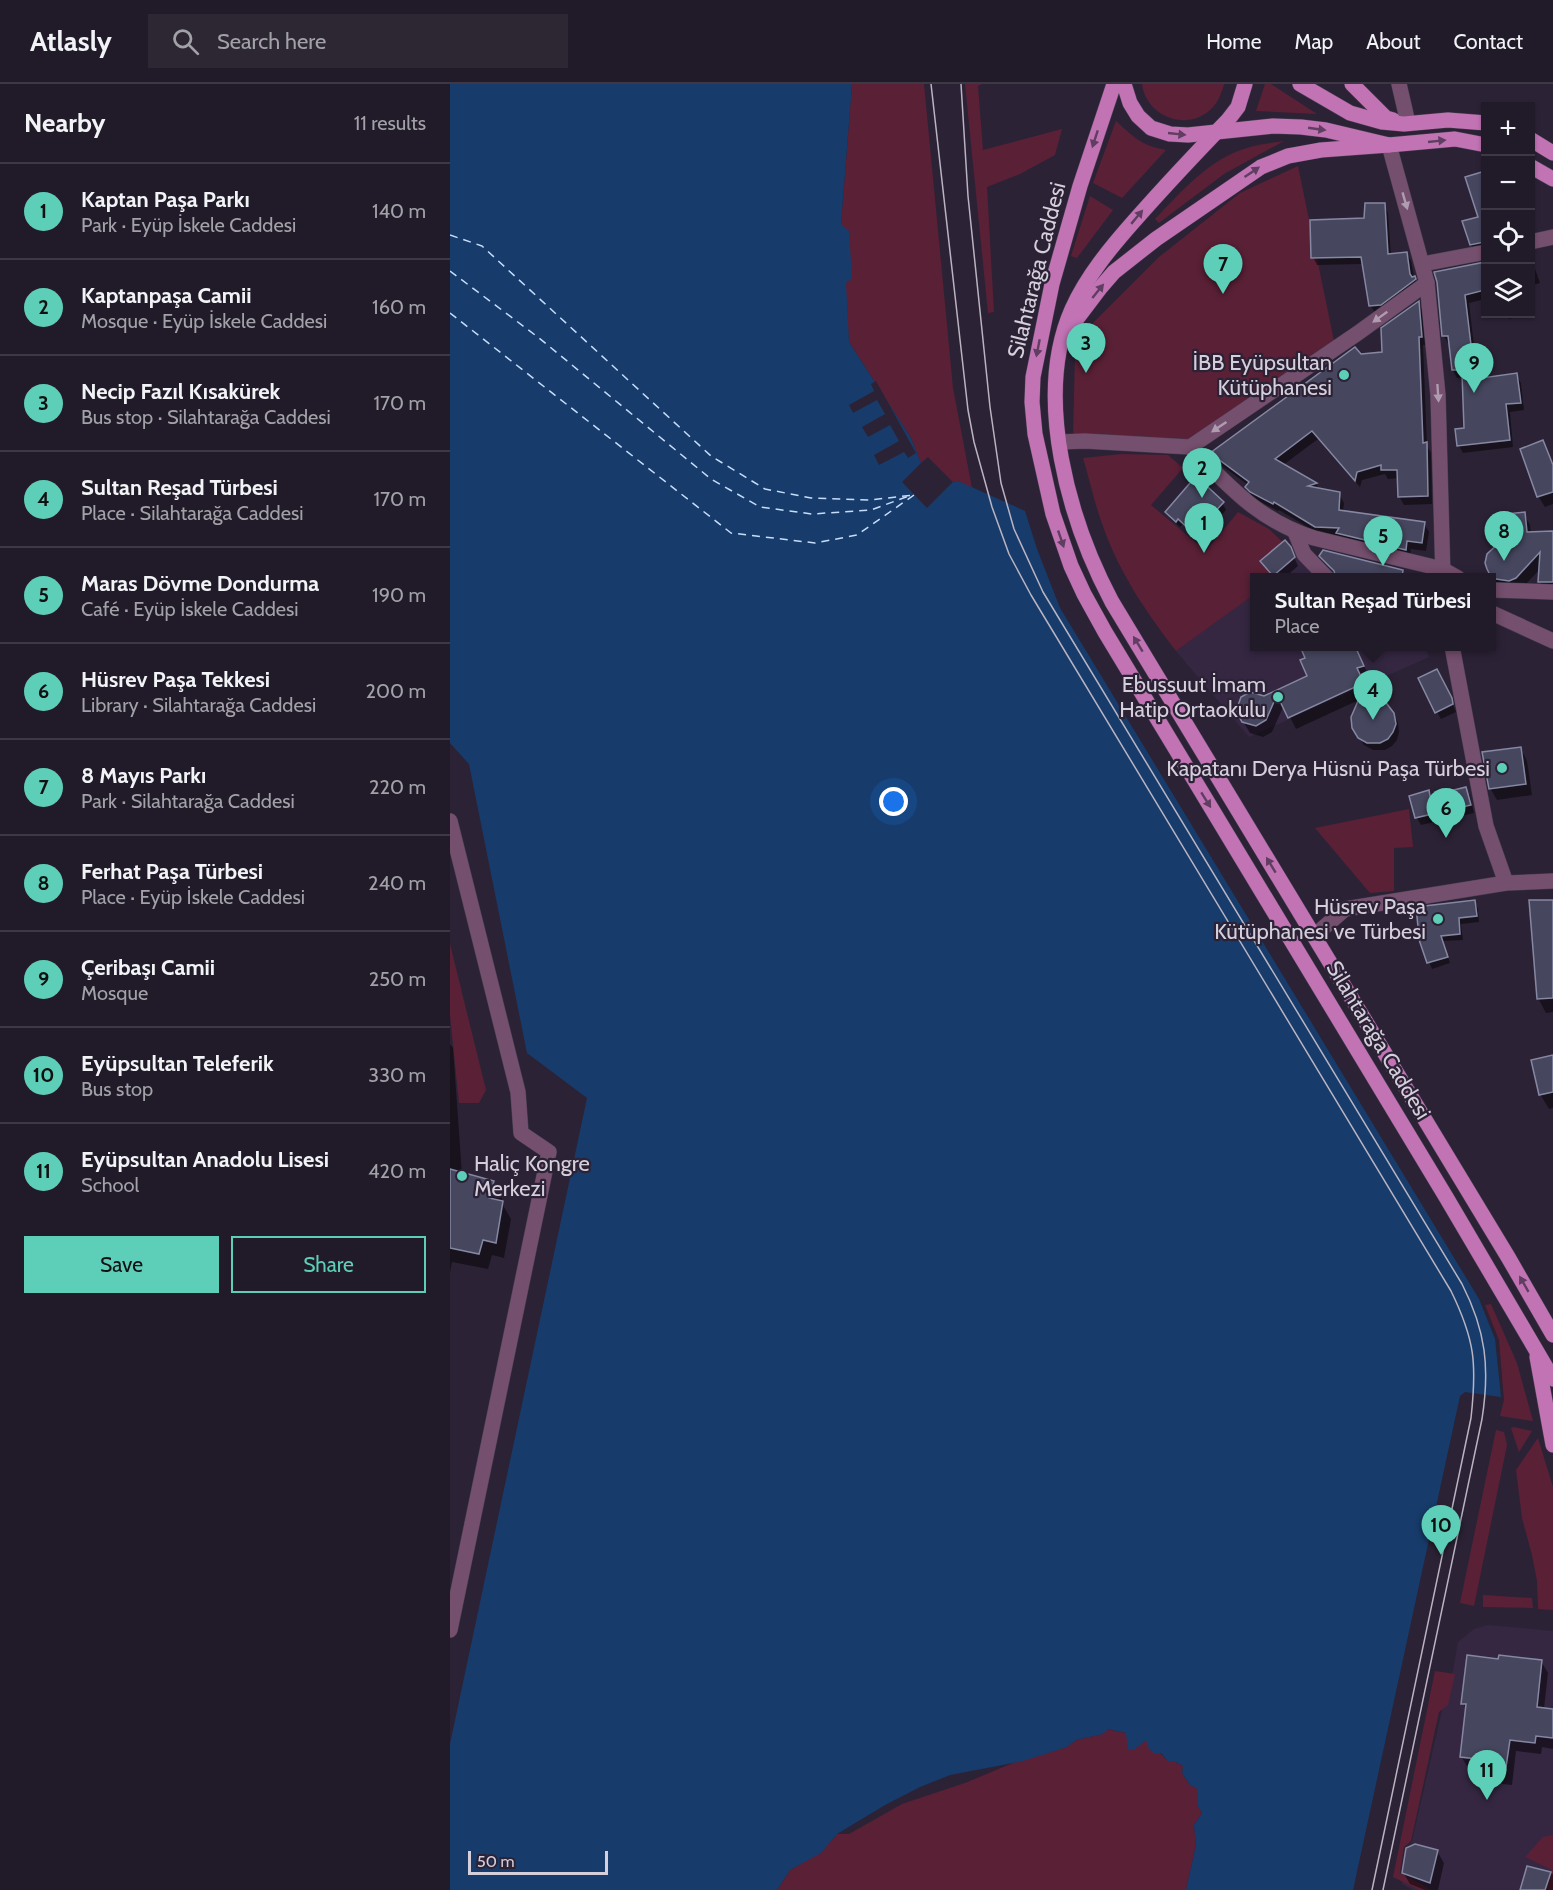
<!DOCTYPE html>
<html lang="en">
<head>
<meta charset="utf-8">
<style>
	:root { --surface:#211a28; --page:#2d2734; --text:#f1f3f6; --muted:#a2a1a8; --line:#3e3845; --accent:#5dceb8 }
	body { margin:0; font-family:Cabin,sans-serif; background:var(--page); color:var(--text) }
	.controls { position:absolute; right:18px; top:18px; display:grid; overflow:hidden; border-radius:0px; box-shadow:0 2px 4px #0004 }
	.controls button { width:54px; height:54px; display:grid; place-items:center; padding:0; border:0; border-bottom:2px solid var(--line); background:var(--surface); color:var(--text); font:30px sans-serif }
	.scale { position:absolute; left:18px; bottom:15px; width:140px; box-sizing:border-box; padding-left:6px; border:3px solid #d5cfdc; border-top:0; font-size:16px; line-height:21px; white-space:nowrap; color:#d5cfdc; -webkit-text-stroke:4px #2c2236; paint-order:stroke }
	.you { position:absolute; left:444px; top:718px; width:21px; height:21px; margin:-15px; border:4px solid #fff; border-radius:50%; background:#1a73e8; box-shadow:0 0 0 9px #1a73e833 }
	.badge { display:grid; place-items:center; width:39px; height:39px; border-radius:50%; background:var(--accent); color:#111; font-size:20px; font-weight:700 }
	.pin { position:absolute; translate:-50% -50px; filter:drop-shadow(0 2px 3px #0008) }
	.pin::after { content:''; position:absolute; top:32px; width:21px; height:18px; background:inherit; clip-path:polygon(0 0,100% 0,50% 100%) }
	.popup { position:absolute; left:800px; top:489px; width:246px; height:78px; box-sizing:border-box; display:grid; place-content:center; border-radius:0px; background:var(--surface); filter:drop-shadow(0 2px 4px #0005); font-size:20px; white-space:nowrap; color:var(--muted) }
	.popup b { font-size:22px; color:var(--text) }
	.popup::after { content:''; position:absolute; left:50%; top:100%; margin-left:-12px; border:12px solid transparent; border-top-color:var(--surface) }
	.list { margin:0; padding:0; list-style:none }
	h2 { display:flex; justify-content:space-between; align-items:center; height:78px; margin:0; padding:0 24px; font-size:26px }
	h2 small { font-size:20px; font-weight:400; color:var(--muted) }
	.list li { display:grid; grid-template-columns:39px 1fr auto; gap:18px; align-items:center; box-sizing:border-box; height:96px; padding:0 24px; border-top:2px solid var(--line) }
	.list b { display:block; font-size:22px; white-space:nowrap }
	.list p { margin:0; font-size:20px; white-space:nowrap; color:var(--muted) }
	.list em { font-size:20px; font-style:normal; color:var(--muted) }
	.actions { display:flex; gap:12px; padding:18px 24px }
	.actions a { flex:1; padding:14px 0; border:2px solid var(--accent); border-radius:0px; text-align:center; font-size:21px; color:var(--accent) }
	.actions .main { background:var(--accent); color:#111 }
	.icon { flex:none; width:33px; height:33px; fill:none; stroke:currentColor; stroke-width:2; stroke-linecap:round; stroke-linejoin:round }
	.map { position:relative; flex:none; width:1103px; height:1806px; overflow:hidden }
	header { display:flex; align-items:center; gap:36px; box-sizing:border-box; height:84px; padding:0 30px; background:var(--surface); border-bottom:2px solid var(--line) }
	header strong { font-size:28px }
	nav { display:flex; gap:33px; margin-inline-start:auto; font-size:21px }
	.search { width:420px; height:54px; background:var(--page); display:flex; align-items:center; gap:15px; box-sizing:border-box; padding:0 21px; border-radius:0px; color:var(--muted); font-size:22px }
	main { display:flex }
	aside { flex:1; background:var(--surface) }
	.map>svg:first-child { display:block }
</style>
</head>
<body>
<header>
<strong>Atlasly</strong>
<div class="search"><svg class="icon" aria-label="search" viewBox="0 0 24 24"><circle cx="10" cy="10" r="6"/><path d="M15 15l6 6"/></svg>Search here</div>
<nav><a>Home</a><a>Map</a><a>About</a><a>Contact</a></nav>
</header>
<main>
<aside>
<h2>Nearby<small>11 results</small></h2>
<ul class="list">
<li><span class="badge">1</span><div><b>Kaptan Paşa Parkı</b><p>Park · Eyüp İskele Caddesi</p></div><em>140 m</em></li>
<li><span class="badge">2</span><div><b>Kaptanpaşa Camii</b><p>Mosque · Eyüp İskele Caddesi</p></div><em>160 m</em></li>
<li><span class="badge">3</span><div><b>Necip Fazıl Kısakürek</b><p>Bus stop · Silahtarağa Caddesi</p></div><em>170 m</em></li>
<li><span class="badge">4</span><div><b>Sultan Reşad Türbesi</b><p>Place · Silahtarağa Caddesi</p></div><em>170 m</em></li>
<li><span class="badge">5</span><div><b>Maras Dövme Dondurma</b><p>Café · Eyüp İskele Caddesi</p></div><em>190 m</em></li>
<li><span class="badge">6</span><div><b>Hüsrev Paşa Tekkesi</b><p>Library · Silahtarağa Caddesi</p></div><em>200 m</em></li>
<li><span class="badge">7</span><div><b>8 Mayıs Parkı</b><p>Park · Silahtarağa Caddesi</p></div><em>220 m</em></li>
<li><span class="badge">8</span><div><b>Ferhat Paşa Türbesi</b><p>Place · Eyüp İskele Caddesi</p></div><em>240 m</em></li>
<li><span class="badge">9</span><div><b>Çeribaşı Camii</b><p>Mosque</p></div><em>250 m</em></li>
<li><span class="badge">10</span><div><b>Eyüpsultan Teleferik</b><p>Bus stop</p></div><em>330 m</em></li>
<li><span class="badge">11</span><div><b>Eyüpsultan Anadolu Lisesi</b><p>School</p></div><em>420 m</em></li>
</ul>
<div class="actions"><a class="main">Save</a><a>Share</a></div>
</aside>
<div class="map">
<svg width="1103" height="1806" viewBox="0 0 1103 1806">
	<rect width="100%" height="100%" fill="#2c2236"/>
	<!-- built -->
	<g fill="#352742">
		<polygon points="846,471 868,493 822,494"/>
		<polygon points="804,510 804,562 975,563 979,573 799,653 726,567"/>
		<polygon points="1038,1541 1103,1547 1103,1806 963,1806 952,1800 991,1631 1003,1587 1008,1558 1024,1545"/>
	</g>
	<!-- green -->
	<g fill="#5a2036">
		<polygon points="402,0 474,0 503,304 522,404 508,397 503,398 478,373 471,379 461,354 399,258 391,140"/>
		<polygon points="515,0 532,0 528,2 533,66 612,45 605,71 570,90 537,103 544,228 538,229"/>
		<path d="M692,0H774V1C771,10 768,19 760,26C736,48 696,32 692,0Z"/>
		<polygon points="815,0 821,0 867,30 806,27"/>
		<path d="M666,37C685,54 690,61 716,66L672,114L643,99Z"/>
		<path d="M834,57L774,90L709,139L705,135C732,107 759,75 797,64C809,60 822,59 834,57Z"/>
		<polygon points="848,82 884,257 740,367 623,355 625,271 635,247 709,173 790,109"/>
		<polygon points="640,112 663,126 627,174 621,172"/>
		<path d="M671,370L718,371L733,384L701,421L756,467L788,428L819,445L846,471L822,493L804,494V510L802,512L726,567C697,529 670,490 654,445C645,422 640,397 633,374Z"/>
		<polygon points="959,725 963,763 944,764 944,807 920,809 865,744"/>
		<polygon points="0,860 36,1006 29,1019 9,1019 0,931"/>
		<polygon points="1041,1220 1067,1279 1083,1337 1050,1332 1054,1316 1049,1256 1035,1221"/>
		<polygon points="1064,1343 1082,1347 1069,1368 1061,1344"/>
		<polygon points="1046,1346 1054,1348 1057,1361 1024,1522 1010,1519"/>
		<polygon points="1088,1354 1103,1403 1103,1526 1088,1525 1087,1497 1082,1471 1072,1434 1066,1386"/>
		<polygon points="1033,1511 1082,1514 1083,1524 1033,1523"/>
		<polygon points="985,1587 1005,1590 998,1621 989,1628 961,1757 954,1763 950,1789 982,1806 969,1806 943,1793"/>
		<polygon points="657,1645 676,1649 678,1657 687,1662 696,1655 718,1677 724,1677 733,1682 732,1689 740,1701 748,1705 748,1722 752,1729 744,1741 746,1761 736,1806 327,1806 340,1786 371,1768 387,1750 399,1750 452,1720 515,1699 563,1679 617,1663 626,1656 652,1650"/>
		<polygon points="1103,1751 1103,1806 1096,1806 1102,1786 1075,1773 1093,1753"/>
	</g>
	<!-- water -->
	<polygon fill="#173c6b" points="0,0 402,0 391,140 399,147 402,194 396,199 399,258 461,354 471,379 452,398 477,424 503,398 508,397 575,427 587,465 610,524 1029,1215 1045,1255 1051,1313 1015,1308 1010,1312 903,1806 736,1806 746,1761 744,1741 752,1729 748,1722 748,1705 740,1701 732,1689 733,1682 724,1677 718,1677 711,1669 705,1670 699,1665 696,1656 684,1666 678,1665 676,1649 658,1645 653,1650 626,1656 617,1663 573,1677 500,1691 470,1703 435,1721 387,1750 371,1769 340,1786 327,1806 0,1806 0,1660 137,1014 77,969 19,680 0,659"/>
	<!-- pier -->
	<polygon fill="#2c2236" points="426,297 466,369 458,374 454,368 429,381 424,371 449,357 440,341 418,353 412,343 435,330 427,316 403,329 399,321 424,307 421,300"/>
	<!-- shadow -->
	<g fill="#0007">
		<polygon points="1036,88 1036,167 1025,168 1021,161 1029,134 1017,94"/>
		<polygon points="934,121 938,129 941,171 957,170 961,177 964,193 969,202 925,229 921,222 913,180 867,181 863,173"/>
		<polygon points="1080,171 1090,199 1080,202"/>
		<polygon points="1036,180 1036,215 1019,219 1025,270 1028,270 1033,277 1034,295 1066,291 1071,299 1074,326 1060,328 1063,363 1013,369 1009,362 1016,345 1014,293 1007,294 1003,286 1000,259 998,259 993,251 986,189"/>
		<polygon points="968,219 973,227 976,261 973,261 977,362 981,369 982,420 954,421 949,412 949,394 938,395 935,390 912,396 910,403 868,355 833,381 866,400 869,405 889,410 894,419 893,428 974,440 979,448 976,467 961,465 960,474 892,458 889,452 871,451 829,426 828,427 807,416 801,411 796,403 798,401 767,378 762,369 910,272 934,269"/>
		<polygon points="1056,230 1070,230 1071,231 1059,235"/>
		<polygon points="1092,357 1103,379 1103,420 1095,423 1088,412"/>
		<polygon points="772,419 776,426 749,455 733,440 730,443 721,435 717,428"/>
		<polygon points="1074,430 1080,441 1081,450 1103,451 1103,509 1096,508 1090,497 1090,485 1072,504 1048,502 1041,490 1052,458"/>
		<polygon points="871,472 952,487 955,493 960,494 888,494"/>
		<polygon points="844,473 848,482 834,494 824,494 812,478"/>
		<polygon points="905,562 919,593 913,596 921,615 943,630 948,638 949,648 947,656 942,662 935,666 923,666 914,661 903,644 911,615 846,645 834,621 822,648 813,653 800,649 787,627 859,592"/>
		<polygon points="1021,562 1040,562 1038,566 1026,567"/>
		<polygon points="991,594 1006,628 991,635 987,628"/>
		<polygon points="1071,665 1077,677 1082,711 1047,716 1040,704"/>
		<polygon points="1015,704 1020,712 1024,729 971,741 967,734 960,714 978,708 981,713"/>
		<polygon points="1103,817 1103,928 1096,929 1088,914"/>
		<polygon points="1024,818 1028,824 1029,838 1011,840 1013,856 993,857 1000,879 982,885 967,845"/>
		<polygon points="0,960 3,964 12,1090 43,1098 52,1114 51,1118 61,1135 54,1174 42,1171 38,1185 2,1178 0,1189"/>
		<polygon points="1103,972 1103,1024 1099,1025 1090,1010"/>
		<polygon points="1050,1577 1091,1577 1098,1589 1094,1625 1103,1626 1103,1665 1092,1663 1091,1670 1066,1667 1062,1701 1043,1699 1036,1686 1018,1684 1011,1672 1017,1627 1013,1619"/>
		<polygon points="987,1767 994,1779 988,1806 975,1806 960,1800 953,1788"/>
		<polygon points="1078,1784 1103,1790 1103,1806 1072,1806"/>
	</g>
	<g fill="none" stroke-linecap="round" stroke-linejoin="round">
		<!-- ferry -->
		<g stroke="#c7ddfc" stroke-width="1.5" stroke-dasharray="8 6" stroke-linecap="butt">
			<polyline points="0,151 32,162 261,372 315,405 361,414 420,416 464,411"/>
			<polyline points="0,187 89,254 261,395 310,423 362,430 421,426 459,412"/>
			<polyline points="0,229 281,449 365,459 407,451 464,411"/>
		</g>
	</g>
	<!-- building -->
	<g fill="#46475f" stroke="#8688a3" stroke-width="1.5">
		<polygon points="1035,87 1035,158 1020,161 1012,137 1028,133 1015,93"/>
		<polygon points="915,119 935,119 938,170 957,168 960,190 962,193 965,192 966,195 931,221 919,222 911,173 861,174 860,136 914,134"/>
		<polygon points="1035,178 1035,206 1015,211 1022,269 1029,268 1032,294 1067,289 1071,319 1056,320 1060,356 1007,362 1005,345 1014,344 1012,290 1010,290 1010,286 1002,286 998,252 992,252 987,198 984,188"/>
		<polygon points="969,217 972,253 969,253 973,359 977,358 978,412 948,413 947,386 931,386 931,381 907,388 905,397 862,347 825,375 867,399 858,402 890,408 889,426 975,438 972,459 957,457 956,466 886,449 889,444 865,443 824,418 823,420 800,408 795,403 799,398 760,369 905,263 911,270 932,268 931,244"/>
		<polygon points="1093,356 1103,381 1103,408 1087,413 1070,365"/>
		<polygon points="746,392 774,418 744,450 728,435 726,438 715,428"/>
		<polygon points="1075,428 1077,448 1103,447 1103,498 1088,498 1090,468 1066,494 1059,497 1046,495 1040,491 1037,485 1035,479 1037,470 1050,458 1047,431"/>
		<polygon points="835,456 841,463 845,473 823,492 810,477"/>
		<polygon points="873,466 953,486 952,494 886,494 884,487 869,472"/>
		<polygon points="850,562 905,562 914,582 907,584 914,599 838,634 827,611 816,636 806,642 792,638 786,627 791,613 800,608 814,612 857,592 850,576 855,574"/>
		<polygon points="987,585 1002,614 1003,620 985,629 968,594"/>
		<polygon points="915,601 921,614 937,620 944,629 946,640 943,648 938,655 930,659 917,659 908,654 902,644 901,633"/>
		<polygon points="1071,663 1076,700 1039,705 1032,668"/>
		<polygon points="1016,703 1021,721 965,734 959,712 979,706 980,712"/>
		<polygon points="1025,816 1027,832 1009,834 1010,850 991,852 998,873 977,879 965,844 968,843 966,823"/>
		<polygon points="1079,816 1103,816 1103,914 1087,915"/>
		<polygon points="1103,971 1103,1008 1089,1011 1081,976"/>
		<polygon points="0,1085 44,1097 39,1114 53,1117 46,1159 33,1156 29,1170 0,1164"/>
		<polygon points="1017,1571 1048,1575 1049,1571 1092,1576 1087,1623 1103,1625 1103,1654 1086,1652 1085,1659 1060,1656 1055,1690 1034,1687 1036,1676 1010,1673 1016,1620 1011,1620"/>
		<polygon points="965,1760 988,1766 980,1799 952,1789 956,1764"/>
		<polygon points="1077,1782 1101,1788 1095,1806 1070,1806"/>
	</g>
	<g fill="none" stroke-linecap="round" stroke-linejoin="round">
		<defs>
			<g id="minor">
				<polyline points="949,0 958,39"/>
				<polyline points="939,61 977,199 988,311 993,494"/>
				<polyline points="1080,158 1103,153"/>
				<polyline points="973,180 1036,168"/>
				<polyline points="609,358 635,357 740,363 908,249 977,199"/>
				<path d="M740,363C780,403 808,436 864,454L992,485L1008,494"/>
				<polyline points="845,448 854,470 877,494"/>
				<polyline points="1042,506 1103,508"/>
				<polyline points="1042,529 1103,557"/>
				<polyline points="1002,562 1036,742 1056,799"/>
				<polyline points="0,737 68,1008 71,1049 99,1068 0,1546"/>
				<polyline points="864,852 895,825 1056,799 1103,797"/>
			</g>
			<g id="major">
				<polyline points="664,0 630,102 602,200 583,293 582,318 585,350 603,430 621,482 634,510 655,548 996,1113 1103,1295"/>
				<polyline points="674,0 680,19 688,32 701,44 720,50 738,51 823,42 851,43 876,46 939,61 1005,55 1036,61"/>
				<path d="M795,0L788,23L778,36C746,69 715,102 685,136C661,163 637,192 622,225C583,313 619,437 662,518L1058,1173L1103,1251"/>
				<polyline points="850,0 900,29 932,38 954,40 998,36 1036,39"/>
				<polyline points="902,0 936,34 943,36"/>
				<polyline points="1080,55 1103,69"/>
				<polyline points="1080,82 1103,95"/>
				<polyline points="623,240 651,203 664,188 706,155 811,83 838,72 871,66 939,61"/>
				<polyline points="1087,1273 1103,1361"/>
			</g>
		</defs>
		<!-- minor casing -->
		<use href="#minor" stroke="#473e51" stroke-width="16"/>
		<!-- major casing -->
		<use href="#major" stroke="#473e51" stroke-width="16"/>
		<!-- minor -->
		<use href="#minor" stroke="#754f6e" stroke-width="15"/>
		<!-- major -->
		<use href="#major" stroke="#c173b4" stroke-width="15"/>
		<!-- tram -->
		<g stroke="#bab4c2" stroke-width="1.5">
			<path d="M481,0L518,326L524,358L542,423L559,470L581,511L1001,1207C1025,1256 1027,1280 1021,1334L922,1806"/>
			<path d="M511,0L518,112L540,323L551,399L564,445L593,508L1012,1200C1036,1247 1040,1284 1032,1335L933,1806"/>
		</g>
	</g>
	<!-- one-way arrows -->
	<defs><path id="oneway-solid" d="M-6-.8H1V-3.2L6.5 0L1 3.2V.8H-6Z" transform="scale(1.5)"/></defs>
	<g fill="#603e62">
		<use href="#oneway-solid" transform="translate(867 45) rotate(8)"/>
		<use href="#oneway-solid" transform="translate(727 50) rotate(6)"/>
		<use href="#oneway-solid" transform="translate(645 55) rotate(108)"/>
		<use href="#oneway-solid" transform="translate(987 57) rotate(-6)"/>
		<use href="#oneway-solid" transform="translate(802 88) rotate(-34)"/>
		<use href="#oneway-solid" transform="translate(687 133) rotate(-50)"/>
		<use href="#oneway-solid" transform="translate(648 207) rotate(-51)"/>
		<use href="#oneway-solid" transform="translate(588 264) rotate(101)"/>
		<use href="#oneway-solid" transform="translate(611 455) rotate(71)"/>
		<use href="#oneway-solid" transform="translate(688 560) rotate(-121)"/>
		<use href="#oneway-solid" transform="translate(756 716) rotate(58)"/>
		<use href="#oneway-solid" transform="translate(821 781) rotate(-121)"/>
		<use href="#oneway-solid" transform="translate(1074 1200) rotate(-120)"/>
	</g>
	<g fill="#af9cb0">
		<use href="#oneway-solid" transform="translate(955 117) rotate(74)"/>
		<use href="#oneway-solid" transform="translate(930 233) rotate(144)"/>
		<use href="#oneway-solid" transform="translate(988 309) rotate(86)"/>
		<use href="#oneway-solid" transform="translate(769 343) rotate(146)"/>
	</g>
	<!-- markers -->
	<g fill="#5dceb8" stroke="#2c2236" stroke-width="2">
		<circle cx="894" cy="291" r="6"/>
		<circle cx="828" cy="613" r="6"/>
		<circle cx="1052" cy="684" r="6"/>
		<circle cx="988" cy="835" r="6"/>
		<circle cx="12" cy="1092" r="6"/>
	</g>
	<g text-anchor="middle" stroke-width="4.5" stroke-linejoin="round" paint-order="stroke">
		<!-- street labels -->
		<g font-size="22" fill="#d5cfdc" stroke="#2c2236">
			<text transform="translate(586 186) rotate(-76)" y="8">Silahtarağa Caddesi</text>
			<text transform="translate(929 956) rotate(59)" y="8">Silahtarağa Caddesi</text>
		</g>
		<!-- poi labels -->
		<g font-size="22" fill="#d5cfdc" stroke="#2c2236" text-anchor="end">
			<text x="882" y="286">İBB Eyüpsultan<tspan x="882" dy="25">Kütüphanesi</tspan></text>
			<text x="816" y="608">Ebussuut İmam<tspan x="816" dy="25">Hatip Ortaokulu</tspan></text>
			<text x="1040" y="692">Kapatanı Derya Hüsnü Paşa Türbesi</text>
			<text x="976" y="830">Hüsrev Paşa<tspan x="976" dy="25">Kütüphanesi ve Türbesi</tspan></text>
			<text x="24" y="1087" text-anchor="start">Haliç Kongre<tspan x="24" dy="25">Merkezi</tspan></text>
		</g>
	</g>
</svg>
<div class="controls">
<button>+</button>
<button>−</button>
<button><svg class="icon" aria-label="locate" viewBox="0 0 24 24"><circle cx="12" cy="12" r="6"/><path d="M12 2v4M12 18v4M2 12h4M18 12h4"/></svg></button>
<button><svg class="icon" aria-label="layers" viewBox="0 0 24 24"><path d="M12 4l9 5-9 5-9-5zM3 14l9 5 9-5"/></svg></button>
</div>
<div class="scale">50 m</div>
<div class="you"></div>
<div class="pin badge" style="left:754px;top:469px">1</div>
<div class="pin badge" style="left:752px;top:414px">2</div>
<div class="pin badge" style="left:636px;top:289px">3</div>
<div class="pin badge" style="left:923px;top:636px">4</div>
<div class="popup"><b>Sultan Reşad Türbesi</b>Place</div>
<div class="pin badge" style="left:933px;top:482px">5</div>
<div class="pin badge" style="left:996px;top:754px">6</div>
<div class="pin badge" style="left:773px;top:210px">7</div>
<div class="pin badge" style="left:1054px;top:477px">8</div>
<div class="pin badge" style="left:1024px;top:309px">9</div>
<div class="pin badge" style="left:991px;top:1471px">10</div>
<div class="pin badge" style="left:1037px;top:1716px">11</div>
</div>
</main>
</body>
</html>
